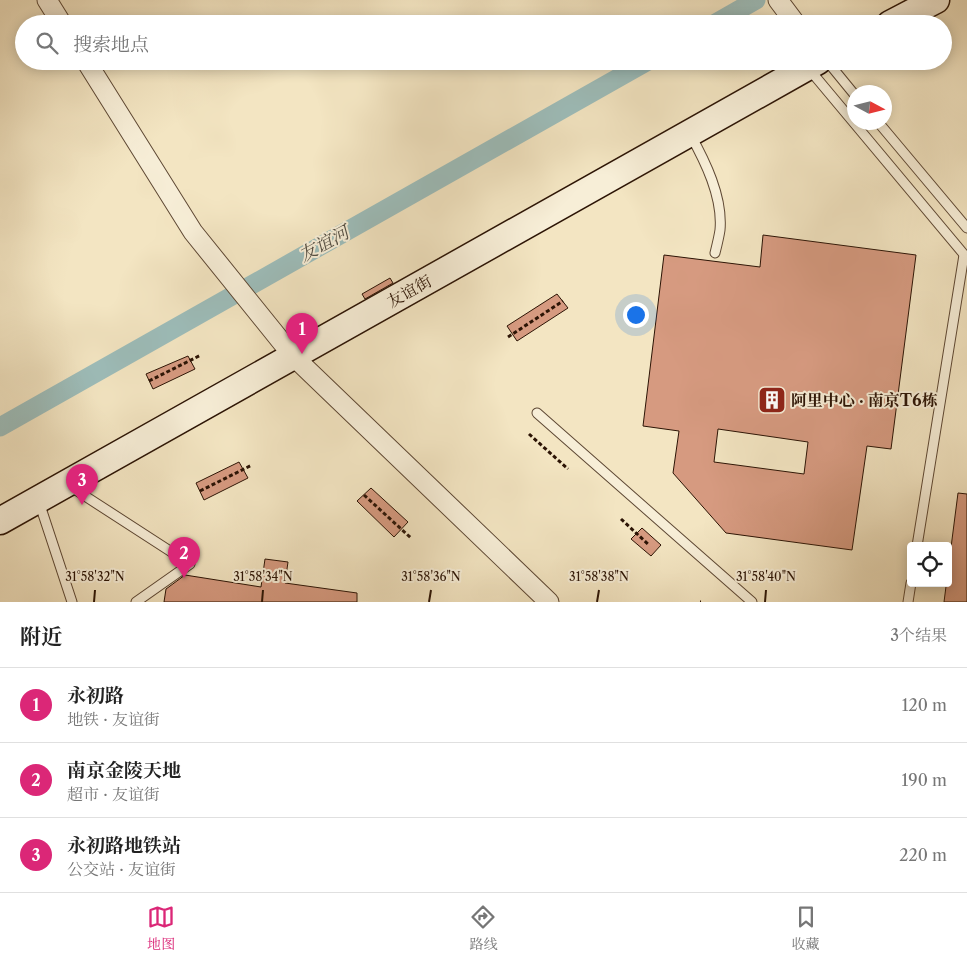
<!DOCTYPE html>
<html lang="zh">
<head>
<meta charset="utf-8">
<style>
	:root { --surface:#fff; --page:#f2f2f2; --text:#222; --muted:#767676; --line:#e0e0e0; --accent:#db2777 }
	body { margin:0; font-family:"Libre Caslon Text","Noto Serif SC",serif; background:var(--page); color:var(--text) }
	.controls { position:absolute; right:15px; bottom:15px; display:grid; overflow:hidden; border-radius:5px; box-shadow:0 2px 12px #0003 }
	.controls button { width:45px; height:45px; display:grid; place-items:center; padding:0; border:0; border-bottom:1px solid var(--line); background:var(--surface); color:var(--text); font:25px sans-serif }
	.compass { position:absolute; left:847px; top:85px; width:45px; height:45px; border-radius:50%; background:var(--surface); box-shadow:0 2px 12px #0003; rotate:97deg }
	.you { position:absolute; left:635px; top:314px; width:18px; height:18px; margin:-12px; border:4px solid #fff; border-radius:50%; background:#1a73e8; box-shadow:0 0 0 8px #1a73e833 }
	.badge { display:grid; place-items:center; width:32px; height:32px; border-radius:50%; background:var(--accent); color:#fff; font-size:16px; font-weight:700 }
	.pin { position:absolute; translate:-50% -41px; filter:drop-shadow(0 1px 2px #0008) }
	.pin::after { content:''; position:absolute; top:26px; width:18px; height:15px; background:inherit; clip-path:polygon(0 0,100% 0,50% 100%) }
	.list { margin:0; padding:0; list-style:none }
	h2 { display:flex; justify-content:space-between; align-items:center; height:65px; margin:0; padding:0 20px; font-size:21px }
	h2 small { font-size:16px; font-weight:400; color:var(--muted) }
	.list li { display:grid; grid-template-columns:32px 1fr auto; gap:15px; align-items:center; box-sizing:border-box; height:75px; padding:0 20px; border-top:1px solid var(--line) }
	.list b { display:block; font-size:19px; white-space:nowrap }
	.list p { margin:0; font-size:16px; white-space:nowrap; color:var(--muted) }
	.list em { font-size:16px; font-style:normal; color:var(--muted) }
	.icon { flex:none; width:28px; height:28px; fill:none; stroke:currentColor; stroke-width:2; stroke-linecap:round; stroke-linejoin:round }
	.map { position:relative; flex:none; width:967px; height:602px; overflow:hidden }
	.search { position:absolute; background:var(--surface); box-shadow:0 2px 12px #0003; left:15px; right:15px; top:15px; height:55px; display:flex; align-items:center; gap:12px; box-sizing:border-box; padding:0 18px; border-radius:28px; color:var(--muted); font-size:19px }
	.sheet { height:290px; background:var(--surface) }
	nav { display:flex; justify-content:space-around; align-items:center; box-sizing:border-box; height:70px; border-top:1px solid var(--line); background:var(--surface); font-size:14px; color:var(--muted) }
	nav a { display:grid; justify-items:center; gap:2px }
	nav .on { color:var(--accent) }
	.map>svg:first-child { display:block }
</style>
</head>
<body>
<div class="map">
<svg width="967" height="602" viewBox="0 0 967 602">
	<rect width="100%" height="100%" fill="#f3e5c2"/>
	<filter id="stains"><feTurbulence type="fractalNoise" baseFrequency=".004" numOctaves="4"/><feColorMatrix values="0 0 0 0 .2 0 0 0 0 .09 0 0 0 0 .02 0 0 0 .5 -.17"/></filter>
	<radialGradient id="worn" r=".72"><stop offset=".6" stop-color="#630" stop-opacity="0"/><stop offset="1" stop-color="#630" stop-opacity=".3"/></radialGradient>
	<g fill="none" stroke-linecap="round" stroke-linejoin="round">
		<!-- canal -->
		<g stroke="#9dbdba" stroke-width="19">
			<polyline points="714,24 756,0"/>
			<polyline points="0,427 648,61"/>
		</g>
	</g>
	<!-- building -->
	<g fill="#d69a80" stroke="#2c1405" fill-rule="evenodd">
		<path d="M763,235L916,255L891,449L867,446L852,550L726,533L673,473L679,431L643,426L664,255L760,267ZM718,429L808,442L804,474L714,462Z"/>
		<polygon points="390,278 393,283 365,299 362,294"/>
		<polygon points="557,294 568,308 517,341 507,326"/>
		<polygon points="188,356 195,369 153,389 146,374"/>
		<polygon points="239,462 248,478 204,500 196,483"/>
		<polygon points="371,488 408,522 394,537 357,501"/>
		<polygon points="958,493 967,494 967,602 944,602"/>
		<polygon points="642,528 661,545 651,556 631,539"/>
		<polygon points="265,559 288,562 285,583 357,593 357,602 164,602 166,589 185,575 261,587"/>
	</g>
	<g fill="none" stroke-linecap="round" stroke-linejoin="round">
		<defs>
			<g id="lane">
				<polyline points="827,61 854,94"/>
				<polyline points="809,69 967,258"/>
				<polyline points="878,122 967,228"/>
				<path d="M690,134C705,161 723,197 720,230C719,237 717,245 715,253"/>
				<polyline points="537,413 752,602"/>
				<polyline points="68,485 190,564 136,602"/>
				<polyline points="39,502 72,602"/>
				<polyline points="917,546 964,255"/>
				<polyline points="908,602 911,583"/>
			</g>
			<g id="street">
				<polyline points="47,0 62,24"/>
				<polyline points="778,0 796,24"/>
				<polyline points="86,61 193,232 293,356 549,602"/>
			</g>
			<g id="secondary">
				<polyline points="890,24 936,0"/>
				<polyline points="0,521 818,61"/>
			</g>
		</defs>
		<!-- lane casing -->
		<use href="#lane" stroke="#5e4834" stroke-width="11"/>
		<!-- street casing -->
		<use href="#street" stroke="#5e4834" stroke-width="21"/>
		<!-- secondary casing -->
		<use href="#secondary" stroke="#2c1405" stroke-width="29"/>
		<!-- path -->
		<g stroke="#2c1405" stroke-width="3" stroke-dasharray="4 2.5" stroke-linecap="butt">
			<polyline points="508,337 563,301"/>
			<polyline points="149,381 201,355"/>
			<polyline points="529,434 568,469"/>
			<polyline points="200,491 252,465"/>
			<polyline points="364,495 411,538"/>
			<polyline points="621,519 649,545"/>
			<polyline points="700,602 701,602"/>
		</g>
		<!-- lane -->
		<use href="#lane" stroke="#f7eed7" stroke-width="9"/>
		<!-- street -->
		<use href="#street" stroke="#f7eed7" stroke-width="19"/>
		<!-- secondary -->
		<use href="#secondary" stroke="#f7eed7" stroke-width="26"/>
	</g>
	<!-- ticks -->
	<path fill="none" stroke="#2c1405" stroke-width="2" d="M94,602L95,590M262,602L263,590M429,602L431,590M597,602L599,590M765,602L766,590"/>
	<!-- icons -->
	<defs>
		<symbol id="building-square" viewBox="-11 -11 22 22"><rect x="-9" y="-9" width="18" height="18" rx="4" fill="#8f2418" stroke="#f7eed7"/><path d="M-4-6H4V6H1V3H-1V6H-4ZM-2.5-4.3h1.7v1.8h-1.7ZM.8-4.3h1.7v1.8H.8ZM-2.5-1h1.7V.8h-1.7ZM.8-1h1.7V.8H.8Z" fill="#fff"/></symbol>
	</defs>
	<g fill-rule="evenodd">
		<use href="#building-square" x="756" y="384" width="32" height="32"/>
	</g>
	<g text-anchor="middle" stroke-width="4" stroke-linejoin="round" paint-order="stroke">
		<!-- street labels -->
		<g font-size="16" fill="#2c1405" stroke="#f7eed7">
			<text transform="translate(409 291) rotate(-29)" y="6">友谊街</text>
		</g>
		<!-- poi labels -->
		<g font-size="16" font-weight="bold" fill="#2c1405" stroke="#f7eed7" text-anchor="start">
			<text x="791" y="406">阿里中心 · 南京T6栋</text>
		</g>
		<!-- water labels -->
		<g font-size="18" font-style="italic" fill="#544f44" stroke="#f7eed7">
			<text transform="translate(324 244) rotate(-29)" y="6">友谊河</text>
		</g>
	</g>
	<g font-size="12" text-anchor="middle" fill="#2c1405" stroke="#f7eed7" stroke-width="4" stroke-linejoin="round" paint-order="stroke">
		<text x="95" y="581">31°58'32"N</text>
		<text x="263" y="581">31°58'34"N</text>
		<text x="431" y="581">31°58'36"N</text>
		<text x="599" y="581">31°58'38"N</text>
		<text x="766" y="581">31°58'40"N</text>
	</g>
	<rect width="100%" height="100%" filter="url(#stains)"/>
	<rect width="100%" height="100%" fill="url(#worn)"/>
</svg>
<div class="controls">
<button><svg class="icon" aria-label="locate" viewBox="0 0 24 24"><circle cx="12" cy="12" r="6"/><path d="M12 2v4M12 18v4M2 12h4M18 12h4"/></svg></button>
</div>
<svg class="compass" viewBox="-18 -18 36 36"><path d="M0-13l5 13h-10z" fill="#e53935"/><path d="M0 13l5-13h-10z" fill="#767676"/></svg>
<div class="you"></div>
<div class="pin badge" style="left:302px;top:354px">1</div>
<div class="pin badge" style="left:184px;top:578px">2</div>
<div class="pin badge" style="left:82px;top:505px">3</div>
<div class="search"><svg class="icon" aria-label="search" viewBox="0 0 24 24"><circle cx="10" cy="10" r="6"/><path d="M15 15l6 6"/></svg>搜索地点</div>
</div>
<section class="sheet">
<h2>附近<small>3个结果</small></h2>
<ul class="list">
<li><span class="badge">1</span><div><b>永初路</b><p>地铁 · 友谊街</p></div><em>120 m</em></li>
<li><span class="badge">2</span><div><b>南京金陵天地</b><p>超市 · 友谊街</p></div><em>190 m</em></li>
<li><span class="badge">3</span><div><b>永初路地铁站</b><p>公交站 · 友谊街</p></div><em>220 m</em></li>
</ul>
</section>
<nav>
<a class="on"><svg class="icon" aria-label="map" viewBox="0 0 24 24"><path d="M3 6l6-2 6 2 6-2v14l-6 2-6-2-6 2zM9 4v14M15 6v14"/></svg>地图</a>
<a><svg class="icon" aria-label="directions" viewBox="0 0 24 24"><path d="M12 3l9 9-9 9-9-9zM9 14v-3h6M13 9l2 2-2 2"/></svg>路线</a>
<a><svg class="icon" aria-label="saved" viewBox="0 0 24 24"><path d="M7 4h10v16l-5-4-5 4z"/></svg>收藏</a>
</nav>
</body>
</html>
